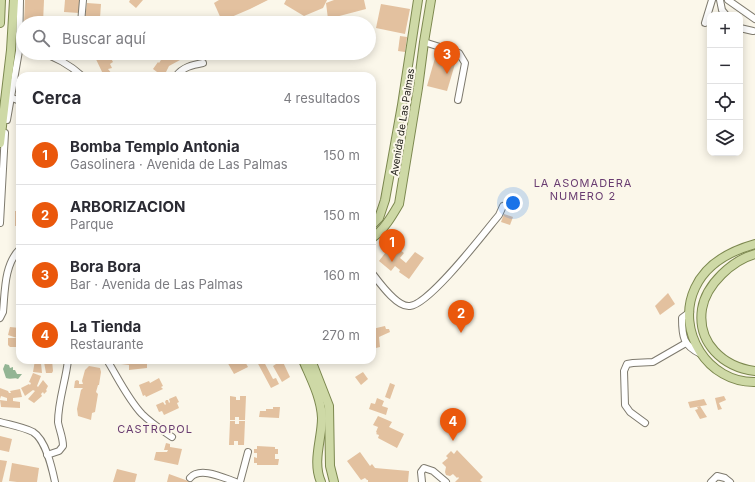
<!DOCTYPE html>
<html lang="es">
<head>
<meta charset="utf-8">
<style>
	:root { --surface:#fff; --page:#f2f2f3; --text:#2b2b33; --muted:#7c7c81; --line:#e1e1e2; --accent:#ea580c }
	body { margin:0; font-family:Inter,sans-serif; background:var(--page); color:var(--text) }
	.controls { position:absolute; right:12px; top:12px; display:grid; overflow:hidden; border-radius:8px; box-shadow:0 2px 10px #0003 }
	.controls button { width:36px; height:36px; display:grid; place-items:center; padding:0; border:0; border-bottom:1px solid var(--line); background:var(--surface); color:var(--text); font:20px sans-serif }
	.you { position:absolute; left:513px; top:203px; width:14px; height:14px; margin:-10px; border:3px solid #fff; border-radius:50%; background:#1a73e8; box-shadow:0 0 0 6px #1a73e833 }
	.badge { display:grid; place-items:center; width:26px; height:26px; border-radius:50%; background:var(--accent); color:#fff; font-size:13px; font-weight:700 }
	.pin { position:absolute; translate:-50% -33px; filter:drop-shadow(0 1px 2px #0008) }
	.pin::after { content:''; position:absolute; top:21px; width:14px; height:12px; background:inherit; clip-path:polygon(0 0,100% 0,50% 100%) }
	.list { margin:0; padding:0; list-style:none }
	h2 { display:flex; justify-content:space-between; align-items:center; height:52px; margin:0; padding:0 16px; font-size:17px }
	h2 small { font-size:13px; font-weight:400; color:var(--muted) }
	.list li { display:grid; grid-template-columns:26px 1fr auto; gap:12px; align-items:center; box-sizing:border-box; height:60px; padding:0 16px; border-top:1px solid var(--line) }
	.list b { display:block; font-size:15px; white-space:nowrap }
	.list p { margin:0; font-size:13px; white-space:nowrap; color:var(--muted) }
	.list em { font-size:13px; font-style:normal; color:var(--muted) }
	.icon { flex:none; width:22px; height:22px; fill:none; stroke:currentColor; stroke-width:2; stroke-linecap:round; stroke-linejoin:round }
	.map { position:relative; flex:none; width:755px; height:482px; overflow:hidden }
	.search { position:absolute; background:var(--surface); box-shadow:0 2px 10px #0003; left:16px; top:16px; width:360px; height:44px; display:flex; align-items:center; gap:10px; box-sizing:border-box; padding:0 14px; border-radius:22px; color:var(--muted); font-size:15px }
	.panel { position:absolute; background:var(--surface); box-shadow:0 2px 10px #0003; left:16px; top:72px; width:360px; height:292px; border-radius:12px }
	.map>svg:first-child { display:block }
</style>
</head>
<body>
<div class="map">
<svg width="755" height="482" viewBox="0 0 755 482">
	<rect width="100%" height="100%" fill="#fbf7ea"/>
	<!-- water -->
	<path fill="#93b594" d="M5,364L9,365L10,368L13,367V370H15L17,374H22L18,379C15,377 11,380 6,378L3,369Z"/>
	<!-- building -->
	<g fill="#e3c19f">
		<polygon points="25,0 44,0 43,23 24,23"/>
		<polygon points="65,0 80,0 79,13 64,12"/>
		<polygon points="130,0 143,0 136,8 129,2"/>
		<polygon points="219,0 268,0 250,9 222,21 214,3"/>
		<polygon points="286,0 327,0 323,8 304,16 284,4"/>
		<polygon points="334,0 364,0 366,9 328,19 326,3"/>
		<polygon points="87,3 101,4 100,18 85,17"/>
		<polygon points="381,4 410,9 405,34 376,28"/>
		<polygon points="86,18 107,20 107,23 85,23"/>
		<polygon points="400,36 407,37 405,52 398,51"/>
		<polygon points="93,53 108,53 113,62 110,64 112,68 108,69 112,74 116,72 118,76 104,76"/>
		<polygon points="167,53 178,53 177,54 180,60 169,66 164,76 162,74 161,75 153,69 158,62 159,63 161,60 160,59 163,56 164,57 167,55 166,54"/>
		<polygon points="178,53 205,53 205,55 193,55 181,59"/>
		<polygon points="435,58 455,64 447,91 427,86"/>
		<rect x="15" y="211" width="5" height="15"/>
		<polygon points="504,214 513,217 510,225 501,222"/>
		<polygon points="392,244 404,253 400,258 406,263 415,252 424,258 409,279 399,272 400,270 395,266 391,271 379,261"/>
		<polygon points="668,293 675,304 660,315 655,306"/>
		<polygon points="385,326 386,329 389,329 390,332 379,337 380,347 372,349 372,329"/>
		<polygon points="10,327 20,328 20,345 18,345 17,347 10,347 8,345 8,338 17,338 8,335"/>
		<polygon points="35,360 52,360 53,371 52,373 46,373 44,362 41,363 42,373 33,372"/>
		<polygon points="121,360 147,360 147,368 129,370 129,365 121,364"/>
		<polygon points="226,360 244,360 248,367 234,374"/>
		<polygon points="256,360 263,360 273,379 276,378 279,384 271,388"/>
		<polygon points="282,360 290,377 282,382 273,366"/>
		<polygon points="89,366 100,368 101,372 99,385 98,385 96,392 98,394 95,412 92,413 91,420 78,416 77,409 81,390 83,388 74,388 75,381 77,380 79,381 79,384 83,384 82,381 85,370"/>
		<polygon points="363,372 368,379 361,385 355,377"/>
		<polygon points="33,373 41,376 37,386 38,387 43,380 48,386 46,390 47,391 44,394 43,392 41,394 42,396 34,403 28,399 35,391 33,390 25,396 21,388 29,384 30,385 31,383 29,382"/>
		<polygon points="159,378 163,386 161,387 163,389 146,397 145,395 143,396 139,385 149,381 150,383"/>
		<polygon points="390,383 395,385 390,399 385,397"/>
		<polygon points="0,388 8,391 9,393 11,393 10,391 20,389 22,397 13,398 13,401 20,402 20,408 1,407 0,400 7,401 7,398 1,396 0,399"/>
		<polygon points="176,396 179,402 177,403 179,408 164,415 162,411 159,412 156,405 163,402 165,405 166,404 165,402 166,400 168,400 169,403 170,402 169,399"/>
		<polygon points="230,396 236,397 236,400 240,400 240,396 246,396 245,420 239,420 239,417 235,417 235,420 230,420"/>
		<polygon points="724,396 726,400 719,403 722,409 718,410 715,398"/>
		<polygon points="377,398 384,401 382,406 388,408 386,415 369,409 371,403 375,404"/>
		<polygon points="704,399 707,405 690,408 688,402"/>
		<polygon points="700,406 707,417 700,419 695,410 698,409 697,407"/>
		<polygon points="273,407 280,407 279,418 259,417 260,411 266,411 266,409 273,409"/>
		<polygon points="378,416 392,422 389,427 404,434 397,448 378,438 379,435 376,434 377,433 376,432 378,427 373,425"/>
		<polygon points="230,421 235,421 235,424 239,424 239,421 245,421 244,445 238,445 238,441 234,441 234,445 229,445"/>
		<polygon points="0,436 12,439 9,452 0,450"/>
		<polygon points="166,443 170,444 170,447 182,449 178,465 154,460 156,452 167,452 168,450 164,450"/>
		<polygon points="257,446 275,447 275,449 278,449 278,454 275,454 275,459 279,459 278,465 257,465 257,463 254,463 254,457 257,458 257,453 254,453 254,449 257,449"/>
		<polygon points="457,450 483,477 480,480 482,482 455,482 459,478 458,477 457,478 453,474 450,476 446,475 445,472 446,467 442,463 448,458 446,456 451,451 454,454"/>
		<polygon points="360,452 370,466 372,464 375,468 409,471 408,482 368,482 368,480 367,480 365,478 361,480 347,461"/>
		<polygon points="0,460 7,461 2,482 0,482"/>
		<polygon points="12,463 39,468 37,482 17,482 9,481"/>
		<polygon points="117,469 137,474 135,482 113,482"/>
		<polygon points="169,474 191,482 167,482"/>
	</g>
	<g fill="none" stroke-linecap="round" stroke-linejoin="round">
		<defs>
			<g id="minor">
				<polyline points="720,0 722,10 726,15"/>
				<polyline points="728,0 755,19"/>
				<polyline points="81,23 83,0"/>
				<polyline points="705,23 712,0"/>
				<polyline points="740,28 753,31"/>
				<polyline points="424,42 459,53 465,63 458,100"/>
				<path d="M41,53C56,57 71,66 82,76"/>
				<path d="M176,76C183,67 192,65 203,63"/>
				<polyline points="7,96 20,101"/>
				<polyline points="7,120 19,51 20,0"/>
				<polyline points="0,223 5,133"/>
				<path d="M372,273C379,282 397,308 410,306C430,304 484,233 499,215L503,206"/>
				<path d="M690,312L682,318C682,336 683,346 701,354"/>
				<path d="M0,318L3,312C5,292 4,264 20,249"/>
				<path d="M107,360C118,378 128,399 142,414C151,423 162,430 172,437"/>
				<path d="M0,422C11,425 23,427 33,432C46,440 52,468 55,482"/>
				<polyline points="645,423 630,412 625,405 624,371 627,364 633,363 653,362 686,343"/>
				<path d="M47,455L59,451L63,446C63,437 59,429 58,422C58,401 66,380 68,360"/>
				<path d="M190,478C200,466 224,478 236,482"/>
				<polyline points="240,482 248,452"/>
				<polyline points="422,482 421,472 424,468 433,471 446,482"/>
				<polyline points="711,482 717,476 725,478 730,482"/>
			</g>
			<g id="major">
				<polyline points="0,23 1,0"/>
				<polyline points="0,143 11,50 14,0"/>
				<polyline points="372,225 379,218 385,200 402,105 418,0"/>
				<path d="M372,238C384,230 392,216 399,204L418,88L424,42L431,0"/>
				<path d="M755,244C730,251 706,264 695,288C675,331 708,383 755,382"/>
				<path d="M755,254C733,260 706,284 702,309C697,343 723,367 755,371"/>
				<path d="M303,360C311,379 321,397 322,418C322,439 312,461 321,482"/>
				<polyline points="311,360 329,406 330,466 334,482"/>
			</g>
		</defs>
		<!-- minor casing -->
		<use href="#minor" stroke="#7e7a6e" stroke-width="8"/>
		<!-- major casing -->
		<use href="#major" stroke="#7c884f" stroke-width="10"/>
		<!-- minor -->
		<use href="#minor" stroke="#fff" stroke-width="6"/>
		<!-- major -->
		<use href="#major" stroke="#ced9a6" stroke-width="8"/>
	</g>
	<g text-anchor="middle" stroke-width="4" stroke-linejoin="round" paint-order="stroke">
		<!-- street labels -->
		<g font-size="10" fill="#22211c" stroke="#fbf7ea">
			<text transform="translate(402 122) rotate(-81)" y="4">Avenida de Las Palmas</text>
		</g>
		<!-- neighbourhood labels -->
		<g font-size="11" letter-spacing="1" fill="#693c71" stroke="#fbf7ea">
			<text x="583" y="187">LA ASOMADERA<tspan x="583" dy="13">NUMERO 2</tspan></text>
			<text x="155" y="433">CASTROPOL</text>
		</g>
	</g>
</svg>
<div class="controls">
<button>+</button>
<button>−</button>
<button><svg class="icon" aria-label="locate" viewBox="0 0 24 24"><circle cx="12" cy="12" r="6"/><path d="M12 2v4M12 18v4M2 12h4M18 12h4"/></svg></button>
<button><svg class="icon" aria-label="layers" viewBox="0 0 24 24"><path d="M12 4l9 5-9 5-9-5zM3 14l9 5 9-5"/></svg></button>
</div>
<div class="you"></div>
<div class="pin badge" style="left:392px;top:262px">1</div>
<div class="pin badge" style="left:461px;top:333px">2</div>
<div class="pin badge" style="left:447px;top:74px">3</div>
<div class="pin badge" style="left:453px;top:441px">4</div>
<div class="search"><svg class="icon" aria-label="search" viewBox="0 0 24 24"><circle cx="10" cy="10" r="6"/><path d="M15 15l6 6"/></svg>Buscar aquí</div>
<section class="panel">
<h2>Cerca<small>4 resultados</small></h2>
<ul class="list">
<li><span class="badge">1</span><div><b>Bomba Templo Antonia</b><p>Gasolinera · Avenida de Las Palmas</p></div><em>150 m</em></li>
<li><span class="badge">2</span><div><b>ARBORIZACION</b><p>Parque</p></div><em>150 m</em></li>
<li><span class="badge">3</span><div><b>Bora Bora</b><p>Bar · Avenida de Las Palmas</p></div><em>160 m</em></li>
<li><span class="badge">4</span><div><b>La Tienda</b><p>Restaurante</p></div><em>270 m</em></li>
</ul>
</section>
</div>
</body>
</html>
